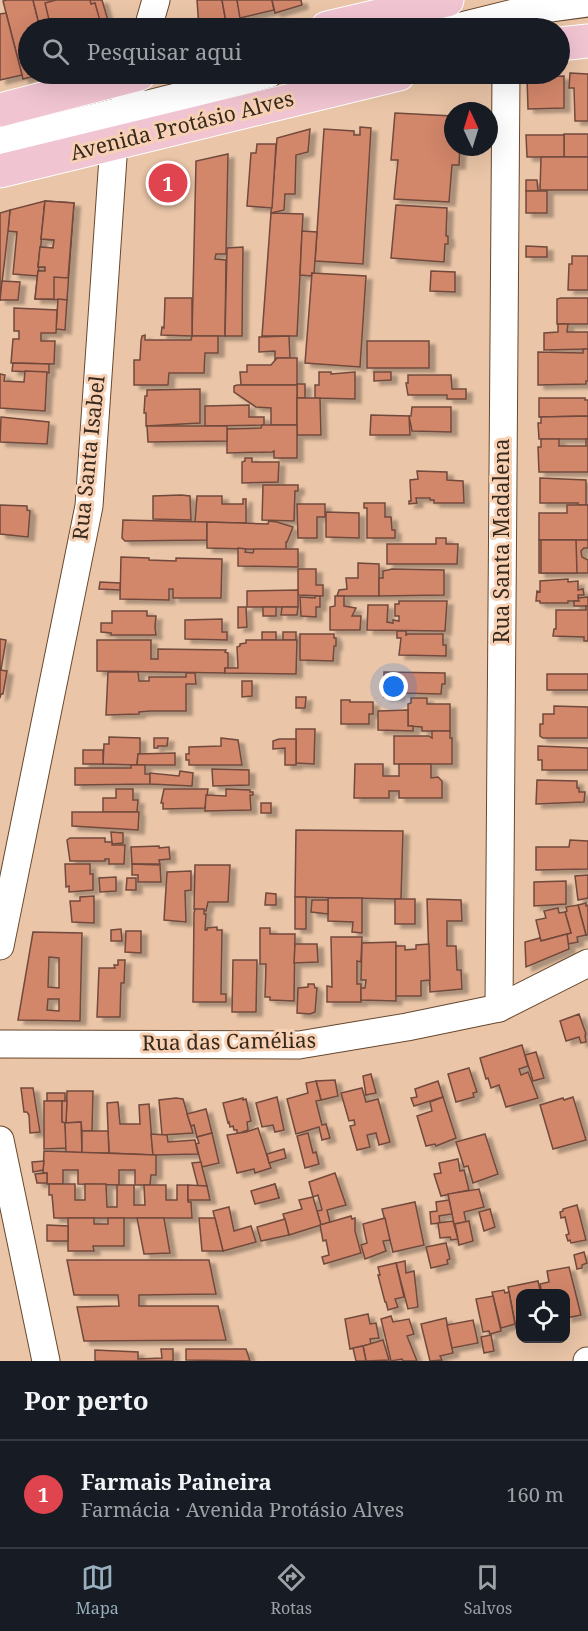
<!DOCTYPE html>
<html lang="pt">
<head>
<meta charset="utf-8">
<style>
	:root { --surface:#171b24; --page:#242831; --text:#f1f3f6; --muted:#9ea1a6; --line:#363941; --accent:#98afbe }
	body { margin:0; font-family:"Noto Serif",serif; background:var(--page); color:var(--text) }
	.controls { position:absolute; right:18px; bottom:18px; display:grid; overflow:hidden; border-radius:12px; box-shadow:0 6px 24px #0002 }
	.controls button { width:54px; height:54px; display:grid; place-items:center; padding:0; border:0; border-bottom:2px solid var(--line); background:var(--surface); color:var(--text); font:30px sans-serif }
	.compass { position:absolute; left:444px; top:102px; width:54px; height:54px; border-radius:50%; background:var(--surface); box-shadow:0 6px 24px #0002; rotate:356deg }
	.you { position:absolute; left:394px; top:687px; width:21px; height:21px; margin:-15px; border:4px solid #fff; border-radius:50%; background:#1a73e8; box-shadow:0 0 0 9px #1a73e833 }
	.badge { display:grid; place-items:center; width:39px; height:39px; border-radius:50%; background:var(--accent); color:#fff; font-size:20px; font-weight:700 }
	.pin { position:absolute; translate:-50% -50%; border:3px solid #fff; box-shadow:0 2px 6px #0006 }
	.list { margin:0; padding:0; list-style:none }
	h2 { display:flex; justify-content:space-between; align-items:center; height:78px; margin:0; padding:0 24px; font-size:26px }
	h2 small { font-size:20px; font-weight:400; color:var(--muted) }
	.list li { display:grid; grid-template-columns:39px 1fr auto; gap:18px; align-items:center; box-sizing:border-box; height:108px; padding:0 24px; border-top:2px solid var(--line) }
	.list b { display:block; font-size:22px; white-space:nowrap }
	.list p { margin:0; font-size:20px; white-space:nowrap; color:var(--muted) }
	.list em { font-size:20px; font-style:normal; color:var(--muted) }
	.icon { flex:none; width:33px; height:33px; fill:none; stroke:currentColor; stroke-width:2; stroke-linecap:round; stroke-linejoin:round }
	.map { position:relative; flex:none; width:588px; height:1361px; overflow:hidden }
	.search { position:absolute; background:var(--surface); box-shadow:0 6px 24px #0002; left:18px; right:18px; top:18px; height:66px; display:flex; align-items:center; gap:15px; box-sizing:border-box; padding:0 21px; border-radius:33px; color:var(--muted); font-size:22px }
	.sheet { height:186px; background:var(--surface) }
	nav { display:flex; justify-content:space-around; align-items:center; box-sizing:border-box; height:84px; border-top:2px solid var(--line); background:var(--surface); font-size:16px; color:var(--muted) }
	nav a { display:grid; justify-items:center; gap:3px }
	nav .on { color:var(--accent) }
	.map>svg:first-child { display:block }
</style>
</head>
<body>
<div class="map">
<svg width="588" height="1361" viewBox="0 0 588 1361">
	<defs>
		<filter id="shadow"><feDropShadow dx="6" dy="4" stdDeviation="1.5" flood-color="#0004"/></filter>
	</defs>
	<rect width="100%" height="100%" fill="#eac5a7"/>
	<!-- building -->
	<g fill="#d2866b" stroke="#714a3c" stroke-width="1.5" fill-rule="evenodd" filter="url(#shadow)">
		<polygon points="7,0 33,0 40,28 28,28 28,74 43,74 23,79 3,1"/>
		<polygon points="33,0 102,0 109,24 106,25 107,28 40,28"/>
		<polygon points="56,0 90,0 91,4 95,3 102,28 51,28 45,3"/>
		<polygon points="197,0 222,0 226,22 199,28"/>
		<polygon points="222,0 237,0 241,19 226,22"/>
		<polygon points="237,0 272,0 274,10 240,18"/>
		<polygon points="272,0 301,0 302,5 275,13"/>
		<polygon points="6,13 22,75 0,80 0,14"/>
		<polygon points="85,21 87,28 57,28"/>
		<polygon points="570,73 588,74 588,121 575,121 574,88 569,88"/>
		<polygon points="564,76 564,108 528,109 527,77"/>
		<polygon points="395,113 453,116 453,147 460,147 459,165 452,165 449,202 394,199 398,160 391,160"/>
		<polygon points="360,127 371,128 363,264 315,261 324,129 354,131 354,135 360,135"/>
		<polygon points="310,129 308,152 296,155 295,194 285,194 284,210 271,213 277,138"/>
		<rect x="564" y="134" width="24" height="23"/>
		<polygon points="526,135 564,135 564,157 527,157"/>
		<polygon points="257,144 276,144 272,208 247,206 251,153 256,153"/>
		<polygon points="228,154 226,254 216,254 215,259 226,260 225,336 192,336 196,161"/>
		<polygon points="541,157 588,157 588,190 540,190"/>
		<polygon points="526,180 537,180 538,191 526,191"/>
		<rect x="526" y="191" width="21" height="22"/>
		<polygon points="45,201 38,276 13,274 17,232 8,231 10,210"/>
		<polygon points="45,201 74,203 67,300 35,299 38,271 45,271 45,267 38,267 40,247 53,248 54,240 41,239"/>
		<polygon points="45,201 74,203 68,278 54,277 54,299 35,299 38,271 45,271 45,267 38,267 40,247 53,248 54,240 41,239"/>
		<polygon points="396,205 447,208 446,236 448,236 448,244 445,244 444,262 391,258"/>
		<polygon points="10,210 8,231 0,301 0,213"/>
		<polygon points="271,213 303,214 297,336 262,336"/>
		<polygon points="302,231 317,232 314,274 312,273 311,276 300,275"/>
		<polygon points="526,246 547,247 547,257 526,257"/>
		<polygon points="243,247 242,336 225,336 227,248"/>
		<polygon points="572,256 588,256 588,290 568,290 569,264 572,264"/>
		<polygon points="431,271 455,272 455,292 430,291"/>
		<polygon points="312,273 366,276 360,367 305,363"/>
		<polygon points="2,281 20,282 18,300 0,300"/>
		<polygon points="165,298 192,298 192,336 161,335 162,327 164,328"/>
		<polygon points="561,298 588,298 588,324 557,324 557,299"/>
		<polygon points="58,299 67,300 65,330 56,329"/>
		<polygon points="14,308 57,310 56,333 41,333 41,341 55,341 54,364 11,363 13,339 19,339 19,331 14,331"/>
		<polygon points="558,324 568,324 567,332 588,332 588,349 544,350 544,333 558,332"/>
		<polygon points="145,335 145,340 191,340 192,336 218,336 218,353 205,353 204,373 169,373 168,385 134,385 134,360 140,360 141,341 142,336"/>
		<polygon points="289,336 290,358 277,358 275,360 275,351 259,352 259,337"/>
		<rect x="367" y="341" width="62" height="27"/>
		<polygon points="583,349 588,349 588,381 586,381 586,384 538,385 538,352 583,353"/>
		<polygon points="277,358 297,358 297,385 241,385 240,372 247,372 247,365 271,365"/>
		<polygon points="13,363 49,364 49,373 12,371"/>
		<polygon points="25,371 47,372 45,411 0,408 0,374 5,375 4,381 24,382"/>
		<polygon points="319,372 331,372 331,374 355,372 355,399 315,398 315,385 319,385"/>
		<polygon points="374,372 391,372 391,380 374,381"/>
		<polygon points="408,375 451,375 452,389 466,389 466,399 447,399 447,395 408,395 406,383 408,383"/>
		<rect x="297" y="384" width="8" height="14"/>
		<polygon points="237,385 297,385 297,425 271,425 271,408 256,407 234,392 234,386"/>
		<polygon points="200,389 200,423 146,426 146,413 144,413 145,396 147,396 147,390"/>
		<polygon points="297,398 320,398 321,435 297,435"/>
		<polygon points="539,398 585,398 585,400 588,400 588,416 539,417"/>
		<polygon points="249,405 249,417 264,417 264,425 205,426 205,406"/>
		<polygon points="412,407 451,407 451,432 412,431 409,416 411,416"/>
		<polygon points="371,415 409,416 410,435 370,435"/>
		<polygon points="588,416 588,439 539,439 538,423 541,423 541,417"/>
		<polygon points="1,417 49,422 47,444 0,442"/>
		<polygon points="262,425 297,425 297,458 274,458 274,451 272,452 227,453 227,429 261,428"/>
		<polygon points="147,426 227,426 227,441 148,442"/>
		<polygon points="541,439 559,439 559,446 586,446 586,439 588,439 588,472 539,472 538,447 541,447"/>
		<polygon points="245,458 252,458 252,462 279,462 278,482 242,483 242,462 245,461"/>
		<polygon points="417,471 447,472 447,480 463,481 464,503 434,503 434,500 430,500 430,498 416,498 417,503 409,504 409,501 411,501 410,480 418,479"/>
		<polygon points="540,478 586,480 586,505 578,505 578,503 540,503"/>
		<polygon points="263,485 298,485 298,491 295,491 294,521 262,520"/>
		<polygon points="181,495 190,496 191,520 153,519 153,496"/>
		<polygon points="197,496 222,496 222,504 243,504 243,499 246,499 246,523 195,522"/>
		<polygon points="364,503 385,503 385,517 391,517 392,530 395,530 395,538 367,538 367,508 364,508"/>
		<polygon points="297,504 325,504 325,517 317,517 317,538 298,538"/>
		<polygon points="0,505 27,506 27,510 30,511 28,537 0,534"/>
		<polygon points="567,505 588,505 588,540 539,540 539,513 567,513"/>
		<polygon points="326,512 359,513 359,538 326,537"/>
		<polygon points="123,520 207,522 207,540 125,541 122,538"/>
		<polygon points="269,521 277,522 293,527 287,542 286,542 286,550 207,548 207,522 268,524"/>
		<polygon points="436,538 446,538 446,544 458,544 457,564 387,564 387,544 436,544"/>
		<polygon points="539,540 588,540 588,548 584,548 581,551 582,557 588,560 588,573 539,573"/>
		<polygon points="541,540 576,540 577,573 541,573"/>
		<polygon points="238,548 246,549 245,552 253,553 254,549 298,549 298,567 238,566"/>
		<polygon points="121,557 149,558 149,560 176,561 176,558 222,559 221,598 173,598 173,589 169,589 169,600 120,599"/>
		<polygon points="358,563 379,564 379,596 337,596 339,590 347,589 346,578 358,578"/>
		<polygon points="298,569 316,569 316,585 323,585 323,596 298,595"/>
		<polygon points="392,569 444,570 444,595 379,596 379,578 383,578 383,571"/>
		<polygon points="568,579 568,582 578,581 578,590 583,589 584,595 578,595 579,601 568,601 568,603 540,603 540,601 536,601 537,591 540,592 540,581"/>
		<polygon points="100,582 120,583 120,590 99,589"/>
		<polygon points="298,590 298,607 247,607 247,591"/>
		<polygon points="315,596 320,596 320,607 316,607 316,617 301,616 300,597 315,598"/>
		<polygon points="335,596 344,596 344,606 356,608 352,616 361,616 360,630 330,630 330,607 335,606"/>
		<polygon points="588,597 588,606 574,606 574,601 579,601 578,598"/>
		<polygon points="399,601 447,601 445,631 367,630 368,605 388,605 387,622 393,623 393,620 399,621 399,616 395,616 395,604 399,604"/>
		<polygon points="586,606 588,606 588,641 584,641 584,637 553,636 554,629 556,629 556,610 586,610"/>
		<polygon points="238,607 246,607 247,627 238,628"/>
		<rect x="263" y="607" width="13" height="9"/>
		<polygon points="282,607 298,607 297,615 281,615"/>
		<polygon points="112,611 147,611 147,616 156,616 155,627 156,635 111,635 111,633 101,632 101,623 112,623"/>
		<polygon points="222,619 222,632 227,632 227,640 185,639 185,620"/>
		<polygon points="397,631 406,631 406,636 407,634 443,634 443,645 446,645 446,656 399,655 401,638 397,638"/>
		<rect x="262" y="632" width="14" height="8"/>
		<rect x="283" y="632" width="13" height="8"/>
		<polygon points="300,634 334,634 334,638 336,638 336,646 334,646 333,661 300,660"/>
		<polygon points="0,639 6,640 1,670 0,670"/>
		<polygon points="97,640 151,640 151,659 158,659 158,649 226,650 225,652 228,653 228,668 225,668 225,673 97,671"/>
		<polygon points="246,640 297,640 296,674 225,673 225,668 238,668 237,647 240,646 240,644 246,643"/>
		<polygon points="0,670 7,671 3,694 1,694 0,698"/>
		<polygon points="108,672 138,672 139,681 149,681 149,677 186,677 186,673 195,673 196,684 186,684 186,711 150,711 139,712 139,714 106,715"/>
		<polygon points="384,672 445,673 445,684 442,684 441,694 400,693 399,697 384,697"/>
		<rect x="547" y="674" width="41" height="16"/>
		<polygon points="242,681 252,681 252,696 242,697"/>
		<polygon points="296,697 306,697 305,708 296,708"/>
		<polygon points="411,698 427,698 427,704 450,704 450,731 422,731 422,727 408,726 408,704 411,703"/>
		<polygon points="341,700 350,700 350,702 373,702 373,714 369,714 369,724 341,724"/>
		<polygon points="554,706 588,707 588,738 543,738 540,736 540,724 543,724 543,714 554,714"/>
		<polygon points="408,710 408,726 413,726 413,731 378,730 378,711"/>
		<polygon points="296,729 315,729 314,764 296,763"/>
		<polygon points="432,731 450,731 450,738 452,738 452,764 394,764 394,736 429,736 432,738"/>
		<polygon points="109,737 140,738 140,754 138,754 137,765 103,764 104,744 109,744"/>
		<polygon points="154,738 168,738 167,746 158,746 158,748 154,748"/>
		<polygon points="221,738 238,740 242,765 189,765 189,760 186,760 186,754 189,754 189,747 221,746"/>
		<polygon points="279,739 296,739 296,765 285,765 285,748 273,749 273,741"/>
		<polygon points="538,746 588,748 588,770 542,770 542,760 538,760"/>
		<rect x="83" y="750" width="20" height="14"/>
		<polygon points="175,753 175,765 137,765 138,754"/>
		<polygon points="355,764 383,764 383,776 399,776 399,764 431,764 431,778 438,777 442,781 442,798 399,798 399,791 389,791 389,798 354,798"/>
		<polygon points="131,765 145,765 145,774 150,774 150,784 75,785 75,768 131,768"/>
		<polygon points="212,769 249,770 249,785 213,786"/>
		<polygon points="180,771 193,773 192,786 150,784 150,773 179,776"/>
		<polygon points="537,780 577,781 577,788 579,788 579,792 585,792 584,802 536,804"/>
		<polygon points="116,789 133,789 133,800 138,800 137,812 103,812 103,798 116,798"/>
		<polygon points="164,789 208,789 205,808 163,809 163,803 161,803"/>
		<polygon points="226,789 250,790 250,792 253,792 253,795 250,795 251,810 205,811 206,795 226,796"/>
		<rect x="261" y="803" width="10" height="10"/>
		<polygon points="72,812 139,812 138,830 72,826"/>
		<polygon points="296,830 403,831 401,899 295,897"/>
		<polygon points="111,832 123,833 123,843 112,844"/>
		<polygon points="70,838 105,838 105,842 112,842 112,845 125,845 124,864 109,864 109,859 105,859 105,861 70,861 67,840"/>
		<polygon points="570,840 588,841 588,869 536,870 536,847 569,847"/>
		<polygon points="159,846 159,848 169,847 170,859 159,860 160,864 132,864 131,847"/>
		<polygon points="65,864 90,864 90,874 93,874 93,890 69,892 69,886 66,887"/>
		<polygon points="132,864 160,865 161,882 138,882 138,875 132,875"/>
		<polygon points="195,865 230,865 228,902 208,902 206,911 194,909"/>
		<polygon points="191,871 191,890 185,891 186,922 164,920 167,872"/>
		<polygon points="588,875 588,898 578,900 575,876"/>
		<polygon points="116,877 116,891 100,892 99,878"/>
		<polygon points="127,878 136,878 136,890 126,890"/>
		<polygon points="566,881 566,904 534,906 534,882"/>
		<polygon points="266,893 276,894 276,905 265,905"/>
		<polygon points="94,896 94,923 72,922 70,901 80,901 80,897"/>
		<rect x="295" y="897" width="11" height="32"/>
		<polygon points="328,898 362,898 362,933 352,932 353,922 328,921"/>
		<rect x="395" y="899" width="20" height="25"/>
		<polygon points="427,899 461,900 462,921 447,921 447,946 456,946 457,970 461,970 462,989 430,992"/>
		<polygon points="312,900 328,900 328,914 311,912"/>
		<polygon points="586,903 586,906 588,905 588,935 586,935 578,905"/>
		<polygon points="578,905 586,935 577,937 578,942 568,944 567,934 571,933 565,912 567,911 566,907"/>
		<polygon points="558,908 559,913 565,912 571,933 541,941 536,920 546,918 544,911"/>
		<polygon points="195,909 204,909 204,914 206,914 205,930 207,930 207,928 217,927 217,930 222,930 221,994 226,994 226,1002 193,1002 194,913"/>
		<polygon points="260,928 270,928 270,934 295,934 294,1001 270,1000 270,997 265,997 266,964 260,964"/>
		<polygon points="121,929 122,941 111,941 111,930"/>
		<polygon points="126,931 141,931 141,953 125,952"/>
		<path d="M33,932L82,933L80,1021L18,1020ZM49,957L59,958V988L48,987ZM48,999H59V1011L47,1010Z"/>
		<polygon points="567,934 569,949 526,967 525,942 540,938 541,941"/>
		<polygon points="331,937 362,937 361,962 357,961 357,984 361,984 361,1002 327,1002 327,986 332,987"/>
		<polygon points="396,942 396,1001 361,1000 361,988 365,988 366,980 361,980 362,943"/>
		<polygon points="295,944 317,944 318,962 294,963"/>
		<polygon points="429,944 430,980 421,981 421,996 396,996 396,946 405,946 405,950 416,949 416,945"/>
		<polygon points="118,960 125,960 124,983 121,983 120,1017 97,1017 99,968 115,968 114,965 118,965"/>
		<polygon points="233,960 257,960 256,1012 232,1012"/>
		<polygon points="308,984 314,984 315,988 317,988 315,1012 310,1014 297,1013 298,988 308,987"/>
		<polygon points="579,1014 586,1034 585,1035 586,1042 581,1043 579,1037 566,1041 560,1021"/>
		<polygon points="522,1045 528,1066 519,1069 521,1075 528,1072 538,1098 506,1107 499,1085 491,1088 488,1078 486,1079 480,1058"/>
		<polygon points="536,1052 544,1078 533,1081 525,1055"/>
		<polygon points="469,1068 477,1092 473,1093 474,1097 456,1102 448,1074"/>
		<polygon points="371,1074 376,1093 366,1095 363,1076"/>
		<polygon points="335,1080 338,1096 321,1100 316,1081"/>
		<polygon points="316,1081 321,1100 316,1101 322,1125 326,1124 330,1138 322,1140 319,1127 296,1134 287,1099 308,1093 306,1083"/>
		<polygon points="438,1081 443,1097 414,1106 411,1098 417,1097 415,1089"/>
		<polygon points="21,1088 33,1088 40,1132 30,1133 29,1115 27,1112 24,1112"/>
		<polygon points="362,1088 366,1102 378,1099 390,1142 379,1145 376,1133 367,1135 370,1147 357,1150 350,1126 355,1125 354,1120 349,1121 341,1093"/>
		<polygon points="67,1091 93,1091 92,1131 82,1131 81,1122 66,1123"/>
		<rect x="47" y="1093" width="18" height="8"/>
		<polygon points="277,1097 284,1130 275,1132 273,1125 262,1127 256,1103"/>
		<polygon points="443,1097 456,1138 436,1146 435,1144 426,1146 417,1116 432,1111 430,1102"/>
		<polygon points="573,1097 586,1140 553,1149 540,1105 563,1098 564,1100"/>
		<polygon points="176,1098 183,1099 193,1133 162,1135 159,1100"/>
		<polygon points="243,1098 243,1100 246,1099 251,1121 247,1122 248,1130 237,1134 237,1130 234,1130 233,1126 230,1127 229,1122 228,1123 223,1103"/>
		<polygon points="44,1101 62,1101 62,1122 65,1123 67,1148 44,1149"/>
		<polygon points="62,1101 67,1101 66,1123 62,1122"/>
		<polygon points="118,1102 120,1124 140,1124 139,1105 149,1104 153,1155 109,1153 107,1103"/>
		<polygon points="206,1109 212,1133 197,1137 194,1125 191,1126 187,1114"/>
		<polygon points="81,1122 82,1153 66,1152 65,1123"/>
		<polygon points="258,1128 271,1168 255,1173 254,1169 237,1173 227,1135 246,1132"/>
		<polygon points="82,1131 108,1131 109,1153 82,1153"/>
		<polygon points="212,1133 219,1163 202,1167 196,1144 199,1143 197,1137"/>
		<polygon points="308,1133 313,1153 316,1152 319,1164 305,1168 297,1136"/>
		<polygon points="151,1134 167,1135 168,1142 195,1140 198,1154 153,1155"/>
		<polygon points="485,1134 498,1174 473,1183 468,1166 464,1167 456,1142"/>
		<polygon points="284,1149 286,1158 269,1163 267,1154"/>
		<polygon points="44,1151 156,1155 156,1175 151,1175 150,1185 135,1185 135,1170 119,1170 119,1185 78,1184 78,1170 63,1170 63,1184 47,1184 47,1173 43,1173"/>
		<polygon points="458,1159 460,1171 464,1170 469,1190 441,1196 434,1174 441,1173 439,1163"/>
		<polygon points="44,1161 43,1170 33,1172 32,1162"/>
		<polygon points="201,1162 202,1167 207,1186 198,1186 192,1163"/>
		<polygon points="47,1173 47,1183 37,1183 35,1174"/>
		<polygon points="335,1173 346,1205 327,1210 330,1222 321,1225 317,1211 322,1210 318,1195 313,1197 309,1182"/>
		<polygon points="49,1184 75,1184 75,1200 85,1200 85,1184 106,1184 107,1207 117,1207 117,1185 134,1185 134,1205 145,1205 144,1185 166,1185 166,1200 177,1200 177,1185 188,1185 188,1202 191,1202 192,1218 54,1218 52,1195 49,1195"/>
		<polygon points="275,1184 279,1198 272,1199 269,1186"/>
		<polygon points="275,1184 279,1198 255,1204 251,1191"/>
		<polygon points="188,1185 207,1186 210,1200 188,1200"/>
		<polygon points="479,1189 484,1207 464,1212 466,1222 454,1224 448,1194"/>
		<polygon points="313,1197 321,1225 289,1235 283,1214 302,1209 299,1200"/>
		<polygon points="449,1200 452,1214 439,1216 440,1223 431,1224 430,1212 437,1211 436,1202"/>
		<polygon points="415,1202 424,1245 393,1252 382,1209"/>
		<polygon points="577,1205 586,1240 571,1243 570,1240 568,1241 566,1235 569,1234 565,1217 561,1218 560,1212 563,1211 563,1209"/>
		<polygon points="229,1207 234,1231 251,1226 256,1242 223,1251 213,1211"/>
		<polygon points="490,1209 495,1227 484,1231 479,1212"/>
		<polygon points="351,1216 352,1219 355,1218 355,1231 361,1253 324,1264 322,1257 329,1255 326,1240 323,1241 320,1225"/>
		<polygon points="68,1218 94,1218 94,1224 108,1224 108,1218 124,1218 124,1246 93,1246 94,1251 68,1251"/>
		<polygon points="137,1218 164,1218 170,1253 144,1254"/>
		<polygon points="199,1218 215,1218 223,1251 202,1251"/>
		<polygon points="385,1218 390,1240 383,1241 386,1251 365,1259 361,1245 367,1243 363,1224"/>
		<polygon points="285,1219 289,1235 261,1241 257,1227"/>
		<polygon points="453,1221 458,1239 451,1240 450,1237 440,1238 438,1223"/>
		<polygon points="469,1221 473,1241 459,1245 455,1224"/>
		<polygon points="47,1225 68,1226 68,1241 47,1241"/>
		<polygon points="446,1243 450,1259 447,1260 448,1264 431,1268 426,1247"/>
		<polygon points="584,1252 587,1263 582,1265 582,1268 577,1269 574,1255"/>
		<polygon points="67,1260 209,1260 216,1294 139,1295 139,1306 218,1306 226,1340 84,1341 77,1307 119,1306 118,1295 74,1295"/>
		<polygon points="405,1261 406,1273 414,1271 418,1307 408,1309 396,1263"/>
		<polygon points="396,1263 404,1297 395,1299 398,1307 388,1310 386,1302 385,1302 378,1275 380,1275 378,1267"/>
		<polygon points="569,1267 581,1315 566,1318 566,1294 542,1294 540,1284 549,1282 547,1271"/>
		<polygon points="538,1281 541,1294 520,1294 520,1327 516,1328 508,1287"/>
		<polygon points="504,1290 505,1293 509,1292 515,1324 501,1328 492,1292"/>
		<polygon points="493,1296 501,1331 490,1334 489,1331 483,1332 476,1299"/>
		<polygon points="368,1314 370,1324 376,1323 379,1338 370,1339 371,1344 350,1349 345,1319"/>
		<polygon points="391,1316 393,1322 409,1319 414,1334 407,1336 417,1361 403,1361 402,1359 391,1361 381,1319"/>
		<polygon points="446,1318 453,1353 440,1356 442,1360 430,1361 421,1324"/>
		<polygon points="473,1320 478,1343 452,1348 447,1325"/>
		<polygon points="491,1335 494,1351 484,1353 481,1337"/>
		<polygon points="383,1340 389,1360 366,1361 363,1346"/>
		<polygon points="363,1346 366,1361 356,1361 353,1348"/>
		<polygon points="161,1349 173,1349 173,1361 95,1361 95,1350 138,1352 138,1359 162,1358"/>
		<polygon points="186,1349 246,1349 250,1361 186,1360"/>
	</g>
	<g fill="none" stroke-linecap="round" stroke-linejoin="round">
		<defs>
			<g id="minor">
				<polyline points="148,28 156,0"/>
				<polyline points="453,28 514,13 588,3"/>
				<polyline points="0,141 269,74"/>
				<polyline points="0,946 89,506 114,143 123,109 136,74"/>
				<polyline points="499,1008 506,74"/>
				<polyline points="0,1044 299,1045 407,1027 499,1008 588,963"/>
				<polyline points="0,1140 46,1361"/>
				<polyline points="587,1361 588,1361"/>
			</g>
			<g id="major">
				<polyline points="327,28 447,0"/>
				<polyline points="560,44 588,41"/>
				<polyline points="0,110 139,74"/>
				<polyline points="0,171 399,74"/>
			</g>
		</defs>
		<!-- minor casing -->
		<use href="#minor" stroke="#67482e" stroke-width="29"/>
		<!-- major casing -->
		<use href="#major" stroke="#fff" stroke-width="35"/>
		<!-- minor -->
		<use href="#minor" stroke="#fff" stroke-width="27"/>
		<!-- major -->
		<use href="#major" stroke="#f1c4d2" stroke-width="33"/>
	</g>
	<g text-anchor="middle" stroke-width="6" stroke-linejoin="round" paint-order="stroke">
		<!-- street labels -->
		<g font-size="21" fill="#37291d" stroke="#f8d1b4">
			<text transform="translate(182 126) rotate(-14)" y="7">Avenida Protásio Alves</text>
			<text transform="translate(89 458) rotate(-84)" y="7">Rua Santa Isabel</text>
			<text transform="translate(502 541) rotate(-90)" y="7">Rua Santa Madalena</text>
			<text transform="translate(229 1042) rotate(-1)" y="7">Rua das Camélias</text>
		</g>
	</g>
</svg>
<div class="controls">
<button><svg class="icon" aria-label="locate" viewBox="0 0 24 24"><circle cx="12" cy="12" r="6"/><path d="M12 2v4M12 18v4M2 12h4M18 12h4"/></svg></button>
</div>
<svg class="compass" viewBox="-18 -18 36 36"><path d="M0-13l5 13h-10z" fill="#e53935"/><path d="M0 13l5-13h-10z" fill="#9ea1a6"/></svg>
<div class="you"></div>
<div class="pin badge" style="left:168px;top:183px;background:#e0444e">1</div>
<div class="search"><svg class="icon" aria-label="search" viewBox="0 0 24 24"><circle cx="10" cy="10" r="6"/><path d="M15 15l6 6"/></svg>Pesquisar aqui</div>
</div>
<section class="sheet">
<h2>Por perto<small></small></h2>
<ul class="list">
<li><span class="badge" style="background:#e0444e">1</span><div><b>Farmais Paineira</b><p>Farmácia · Avenida Protásio Alves</p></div><em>160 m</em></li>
</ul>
</section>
<nav>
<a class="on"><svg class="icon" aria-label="map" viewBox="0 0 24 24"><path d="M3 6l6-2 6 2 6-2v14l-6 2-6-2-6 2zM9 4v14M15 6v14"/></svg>Mapa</a>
<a><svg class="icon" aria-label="directions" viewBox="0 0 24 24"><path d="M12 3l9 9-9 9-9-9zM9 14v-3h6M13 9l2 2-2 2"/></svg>Rotas</a>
<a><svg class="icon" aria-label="saved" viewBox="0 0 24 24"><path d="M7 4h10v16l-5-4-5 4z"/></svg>Salvos</a>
</nav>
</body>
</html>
